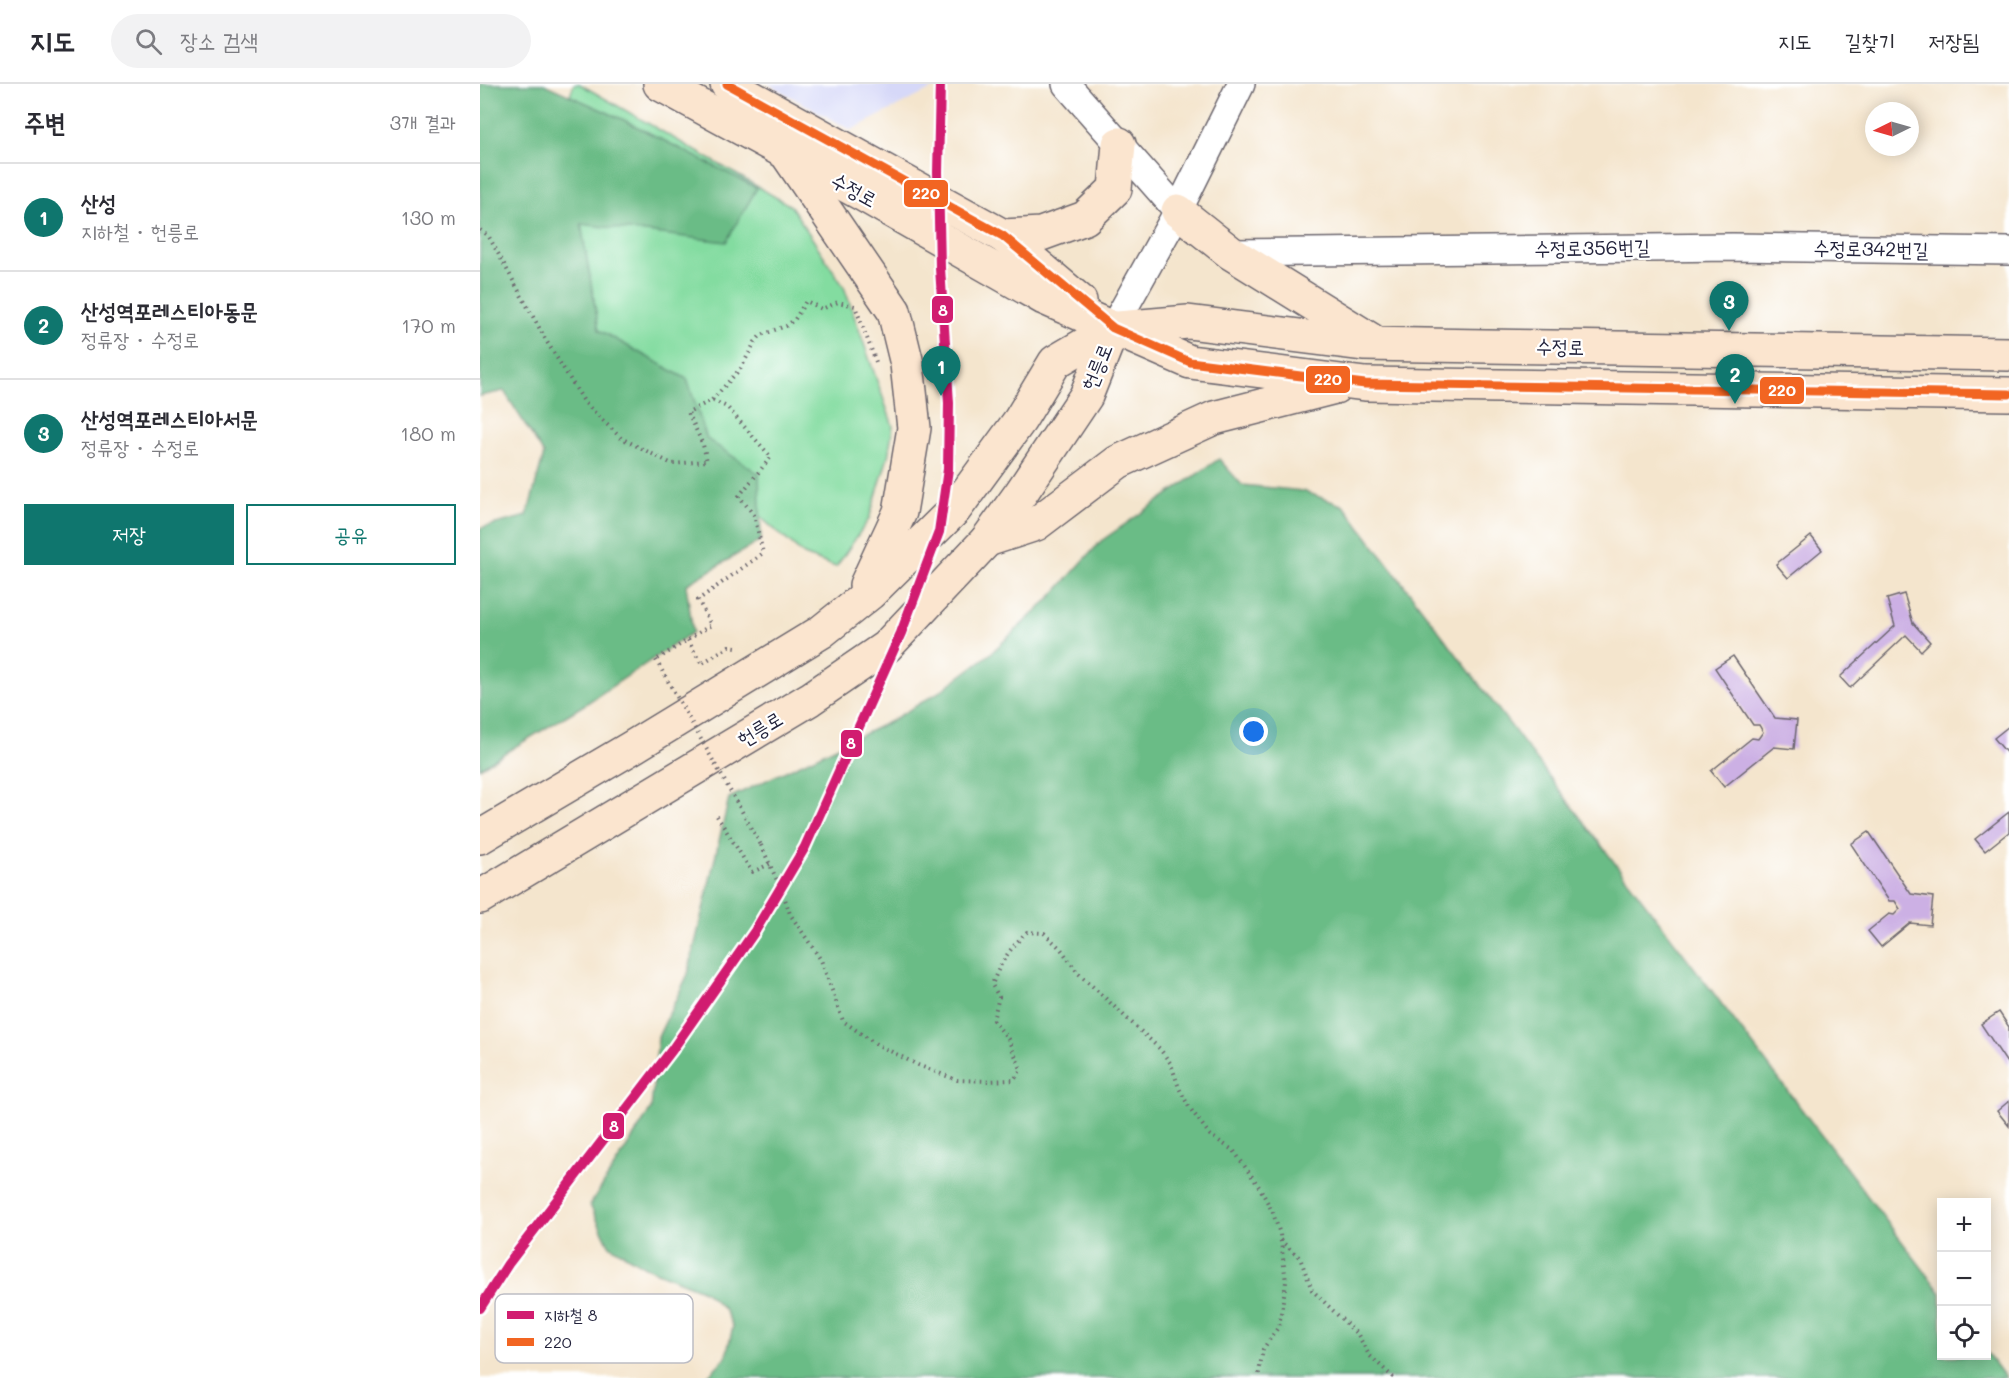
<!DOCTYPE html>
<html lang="ko">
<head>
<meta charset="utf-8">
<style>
	:root { --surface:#fff; --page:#f2f2f3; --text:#2b2b33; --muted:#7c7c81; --line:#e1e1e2; --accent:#0f766e }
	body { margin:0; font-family:Mali,"Poor Story",sans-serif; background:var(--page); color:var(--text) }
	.controls { position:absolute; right:18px; bottom:18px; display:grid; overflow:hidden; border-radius:0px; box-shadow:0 3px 15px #0003 }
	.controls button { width:54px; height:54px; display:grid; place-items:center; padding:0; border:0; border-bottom:2px solid var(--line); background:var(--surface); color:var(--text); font:30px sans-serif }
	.compass { position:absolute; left:1385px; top:18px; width:54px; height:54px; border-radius:50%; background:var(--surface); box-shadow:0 3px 15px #0003; rotate:265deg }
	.you { position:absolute; left:774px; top:648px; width:21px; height:21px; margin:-15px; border:4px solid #fff; border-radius:50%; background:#1a73e8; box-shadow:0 0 0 9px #1a73e833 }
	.badge { display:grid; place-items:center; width:39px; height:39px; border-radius:50%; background:var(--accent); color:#fff; font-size:20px; font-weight:700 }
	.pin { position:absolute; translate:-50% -50px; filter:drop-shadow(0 2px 3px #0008) }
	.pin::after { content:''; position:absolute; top:32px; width:21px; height:18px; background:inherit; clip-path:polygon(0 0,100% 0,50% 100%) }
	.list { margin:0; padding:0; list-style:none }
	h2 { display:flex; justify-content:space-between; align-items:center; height:78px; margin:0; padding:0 24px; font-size:26px }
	h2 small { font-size:20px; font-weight:400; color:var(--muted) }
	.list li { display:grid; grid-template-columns:39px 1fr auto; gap:18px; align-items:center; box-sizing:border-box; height:108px; padding:0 24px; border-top:2px solid var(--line) }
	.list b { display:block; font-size:22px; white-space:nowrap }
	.list p { margin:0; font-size:20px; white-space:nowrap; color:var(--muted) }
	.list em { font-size:20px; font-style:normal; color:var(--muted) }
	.actions { display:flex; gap:12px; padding:18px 24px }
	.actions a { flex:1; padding:14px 0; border:2px solid var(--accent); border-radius:0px; text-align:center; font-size:21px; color:var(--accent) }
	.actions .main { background:var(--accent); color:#fff }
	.icon { flex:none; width:33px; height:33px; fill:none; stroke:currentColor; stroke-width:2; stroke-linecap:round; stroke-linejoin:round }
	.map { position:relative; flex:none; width:1529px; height:1294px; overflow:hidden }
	header { display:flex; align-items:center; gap:36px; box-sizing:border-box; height:84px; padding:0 30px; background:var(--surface); border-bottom:2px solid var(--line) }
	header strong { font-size:28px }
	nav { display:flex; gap:33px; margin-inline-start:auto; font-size:21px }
	.search { width:420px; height:54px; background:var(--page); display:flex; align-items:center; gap:15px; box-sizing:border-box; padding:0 21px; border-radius:33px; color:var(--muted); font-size:22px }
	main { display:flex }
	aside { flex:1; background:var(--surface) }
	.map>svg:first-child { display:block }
</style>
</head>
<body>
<header>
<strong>지도</strong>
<div class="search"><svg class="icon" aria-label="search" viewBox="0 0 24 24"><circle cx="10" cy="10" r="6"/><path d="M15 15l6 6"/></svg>장소 검색</div>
<nav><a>지도</a><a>길찾기</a><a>저장됨</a></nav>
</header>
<main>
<aside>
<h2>주변<small>3개 결과</small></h2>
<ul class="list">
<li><span class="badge">1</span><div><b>산성</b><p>지하철 · 헌릉로</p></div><em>130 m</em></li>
<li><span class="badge">2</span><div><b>산성역포레스티아동문</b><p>정류장 · 수정로</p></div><em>170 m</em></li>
<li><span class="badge">3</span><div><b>산성역포레스티아서문</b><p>정류장 · 수정로</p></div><em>180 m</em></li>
</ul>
<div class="actions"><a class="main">저장</a><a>공유</a></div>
</aside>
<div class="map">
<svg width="1529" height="1294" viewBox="0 0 1529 1294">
	<rect width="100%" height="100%" fill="#fff"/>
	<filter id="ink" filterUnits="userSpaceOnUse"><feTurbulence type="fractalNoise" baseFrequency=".0167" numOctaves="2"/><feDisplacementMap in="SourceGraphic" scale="12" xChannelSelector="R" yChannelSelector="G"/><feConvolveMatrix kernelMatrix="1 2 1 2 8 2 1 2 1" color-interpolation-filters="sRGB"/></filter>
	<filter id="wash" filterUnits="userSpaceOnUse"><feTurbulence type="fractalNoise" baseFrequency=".008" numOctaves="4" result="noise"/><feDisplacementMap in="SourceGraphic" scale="24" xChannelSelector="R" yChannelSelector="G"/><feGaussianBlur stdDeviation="1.35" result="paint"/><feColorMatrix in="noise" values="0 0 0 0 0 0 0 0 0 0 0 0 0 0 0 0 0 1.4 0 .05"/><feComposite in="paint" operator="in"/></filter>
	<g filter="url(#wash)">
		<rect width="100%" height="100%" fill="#f4e5cd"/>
		<!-- built -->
		<polygon fill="#d6d8f8" points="288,0 462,0 371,46"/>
		<!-- green -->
		<polygon fill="#83dca0" stroke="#527f6e" stroke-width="1.5" points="94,0 100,0 311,122 364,203 413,342 408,373 389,435 356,483 324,471 239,397 162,336 48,120"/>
		<!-- forest -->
		<g fill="#6abc86" stroke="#466f60" stroke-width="1.5">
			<polygon points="0,0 64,0 142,35 277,104 246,158 101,140 119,246 207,295 227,355 279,390 281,456 206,501 213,548 104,621 0,684 0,444 47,432 64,370 24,307 0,312"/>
			<polygon points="739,375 762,401 823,407 864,422 1461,1209 1462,1272 1506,1272 1507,1269 1526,1294 226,1294 246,1273 253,1242 244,1225 224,1207 165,1183 129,1161 110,1121 171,1025 178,953 208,890 249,714 409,638 459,608 510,570 570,514 621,457"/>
		</g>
		<g id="blocks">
			<!-- building -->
			<g fill="#ccb0e4">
				<polygon points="1331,452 1342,466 1308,494 1296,480"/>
				<polygon points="1424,510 1433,539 1450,558 1441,567 1426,551 1370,604 1360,593 1415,542 1407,515"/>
				<polygon points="1253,572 1295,634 1317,636 1314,665 1294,663 1244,703 1231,687 1272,654 1278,655 1283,648 1279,641 1273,641 1235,584"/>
				<polygon points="1529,642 1529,672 1514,654"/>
				<polygon points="1529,728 1529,748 1505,767 1495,755"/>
				<polygon points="1389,748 1431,810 1453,813 1450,841 1430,839 1401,863 1388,847 1409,830 1414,831 1420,825 1415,817 1409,817 1371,760"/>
				<polygon points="1519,928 1529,943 1529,982 1501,940"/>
				<polygon points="1529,1017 1529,1042 1517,1027"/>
			</g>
		</g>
	</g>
	<g filter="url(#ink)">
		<use href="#blocks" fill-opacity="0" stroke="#6c666e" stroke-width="1.5"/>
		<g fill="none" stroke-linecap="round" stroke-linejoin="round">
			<defs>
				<g id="street">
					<polyline points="586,0 698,127"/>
					<polyline points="751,169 1253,163 1529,167"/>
					<polyline points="633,244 698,127 761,0"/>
				</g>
				<g id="secondary">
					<polyline points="180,0 382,110 564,214 710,278 885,300 1529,310"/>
					<polyline points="247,0 523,152 600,217"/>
					<polyline points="309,73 414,227 427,280 434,344 420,428 386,501"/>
					<polyline points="698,127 751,169 891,256"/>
					<polyline points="523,152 561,150 605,134 635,105 639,60"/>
					<polyline points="638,244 708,238 883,260 1529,270"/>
					<polyline points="507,456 556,440 638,378 734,334 855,303"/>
					<polyline points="0,753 151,664 341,548 390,509 475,425 540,336 575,278 633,244"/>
					<polyline points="0,813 330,615 406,563 507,456 541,409 606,312 633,244"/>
				</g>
			</defs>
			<!-- street casing -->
			<use href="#street" stroke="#6c666e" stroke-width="30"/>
			<!-- secondary casing -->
			<use href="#secondary" stroke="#6c666e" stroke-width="36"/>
			<!-- path -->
			<g stroke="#6c666e" stroke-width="4" stroke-dasharray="1.5 4.5" stroke-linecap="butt">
				<polyline points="0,146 9,153 67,258 105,319 141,354 192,380 227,377 223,361 208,328 232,316 247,323 291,373 259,412 274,431 283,469 218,516 231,541 176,576"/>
				<polyline points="232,316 261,284 275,258 281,251 306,242 315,235 326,217 342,225 358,218 375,222 396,278 398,280"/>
				<polyline points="208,556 221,580 249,562 256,563"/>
				<polyline points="237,732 272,788 290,780"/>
				<path d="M281,761L304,812L310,830L341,876L363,937L396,960L438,981L477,996L509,997L534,996L541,985L528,955L513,936L519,913L512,901C519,880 531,863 547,848L564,849L581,865L598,889L680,965L691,980L699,1004L709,1023L730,1051L754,1067L780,1104L793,1129L800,1150L806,1198L799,1242L783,1265L778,1294"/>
				<polyline points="800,1156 820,1174 832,1206 878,1251 889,1271 914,1294"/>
			</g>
			<!-- street -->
			<use href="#street" stroke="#fff" stroke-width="27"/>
			<!-- secondary -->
			<use href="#secondary" stroke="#fbe5cf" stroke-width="33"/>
			<!-- path-bridge -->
			<polyline stroke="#6c666e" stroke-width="4" stroke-dasharray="1.5 4.5" stroke-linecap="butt" points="176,576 281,761"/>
			<defs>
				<polyline id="bus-1" points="247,0 523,152 633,244 710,278 885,300 1529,310"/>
			</defs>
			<!-- bus-1 casing -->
			<use href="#bus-1" stroke="#fff" stroke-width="14"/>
			<!-- bus-1 -->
			<use href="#bus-1" stroke="#f26522" stroke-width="9"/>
			<defs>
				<polyline id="metro-1" points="0,1224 28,1180 192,966 275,847 325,763 421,549 459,448 468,385 469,319 460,184 458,88 460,0"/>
			</defs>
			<!-- metro-1 casing -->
			<use href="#metro-1" stroke="#fff" stroke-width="15"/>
			<!-- metro-1 -->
			<use href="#metro-1" stroke="#d11d70" stroke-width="10"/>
		</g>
	</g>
	<g text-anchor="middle" stroke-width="4.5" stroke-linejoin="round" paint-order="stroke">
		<!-- street labels -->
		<g font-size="20" fill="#22223b" stroke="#fff">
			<text transform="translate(374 106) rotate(29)" y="7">수정로</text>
			<text transform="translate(1112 164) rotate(-1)" y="7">수정로356번길</text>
			<text transform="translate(1391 165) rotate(1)" y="7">수정로342번길</text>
			<text transform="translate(1080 263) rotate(1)" y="7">수정로</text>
			<text transform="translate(617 283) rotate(-68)" y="7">헌릉로</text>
			<text transform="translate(280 645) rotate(-31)" y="7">헌릉로</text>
		</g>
	</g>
	<!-- legend -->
	<rect x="15" y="1210" width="198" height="69" rx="9" fill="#fff" stroke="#bdbdc4" stroke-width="1.5"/>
	<rect x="27" y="1227" width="27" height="8" fill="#d11d70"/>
	<rect x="27" y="1254" width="27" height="8" fill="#f26522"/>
	<g font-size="16" fill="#22223b">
		<text x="64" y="1237">지하철 8</text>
		<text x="64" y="1264">220</text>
	</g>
	<g stroke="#fff" stroke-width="2">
		<rect x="423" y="95" width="46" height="29" rx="6" fill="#f26522"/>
		<rect x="451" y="211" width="23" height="29" rx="6" fill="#d11d70"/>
		<rect x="825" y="281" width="46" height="29" rx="6" fill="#f26522"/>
		<rect x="1279" y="292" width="46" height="29" rx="6" fill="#f26522"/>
		<rect x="360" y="645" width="23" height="29" rx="6" fill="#d11d70"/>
		<rect x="122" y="1028" width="23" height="28" rx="6" fill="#d11d70"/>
	</g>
	<g font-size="16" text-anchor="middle" font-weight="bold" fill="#fff">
		<text x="446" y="115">220</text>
		<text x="463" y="232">8</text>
		<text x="848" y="301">220</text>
		<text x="1302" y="312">220</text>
		<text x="371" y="665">8</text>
		<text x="134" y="1048">8</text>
	</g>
</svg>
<div class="controls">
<button>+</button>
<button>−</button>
<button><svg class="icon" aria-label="locate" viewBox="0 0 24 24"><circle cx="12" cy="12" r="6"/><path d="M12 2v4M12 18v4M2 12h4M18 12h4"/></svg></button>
</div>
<svg class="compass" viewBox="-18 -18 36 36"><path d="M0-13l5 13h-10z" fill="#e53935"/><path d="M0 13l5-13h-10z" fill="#7c7c81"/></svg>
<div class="you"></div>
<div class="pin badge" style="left:461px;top:312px">1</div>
<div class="pin badge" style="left:1255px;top:320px">2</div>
<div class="pin badge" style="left:1249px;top:247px">3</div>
</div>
</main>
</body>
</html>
